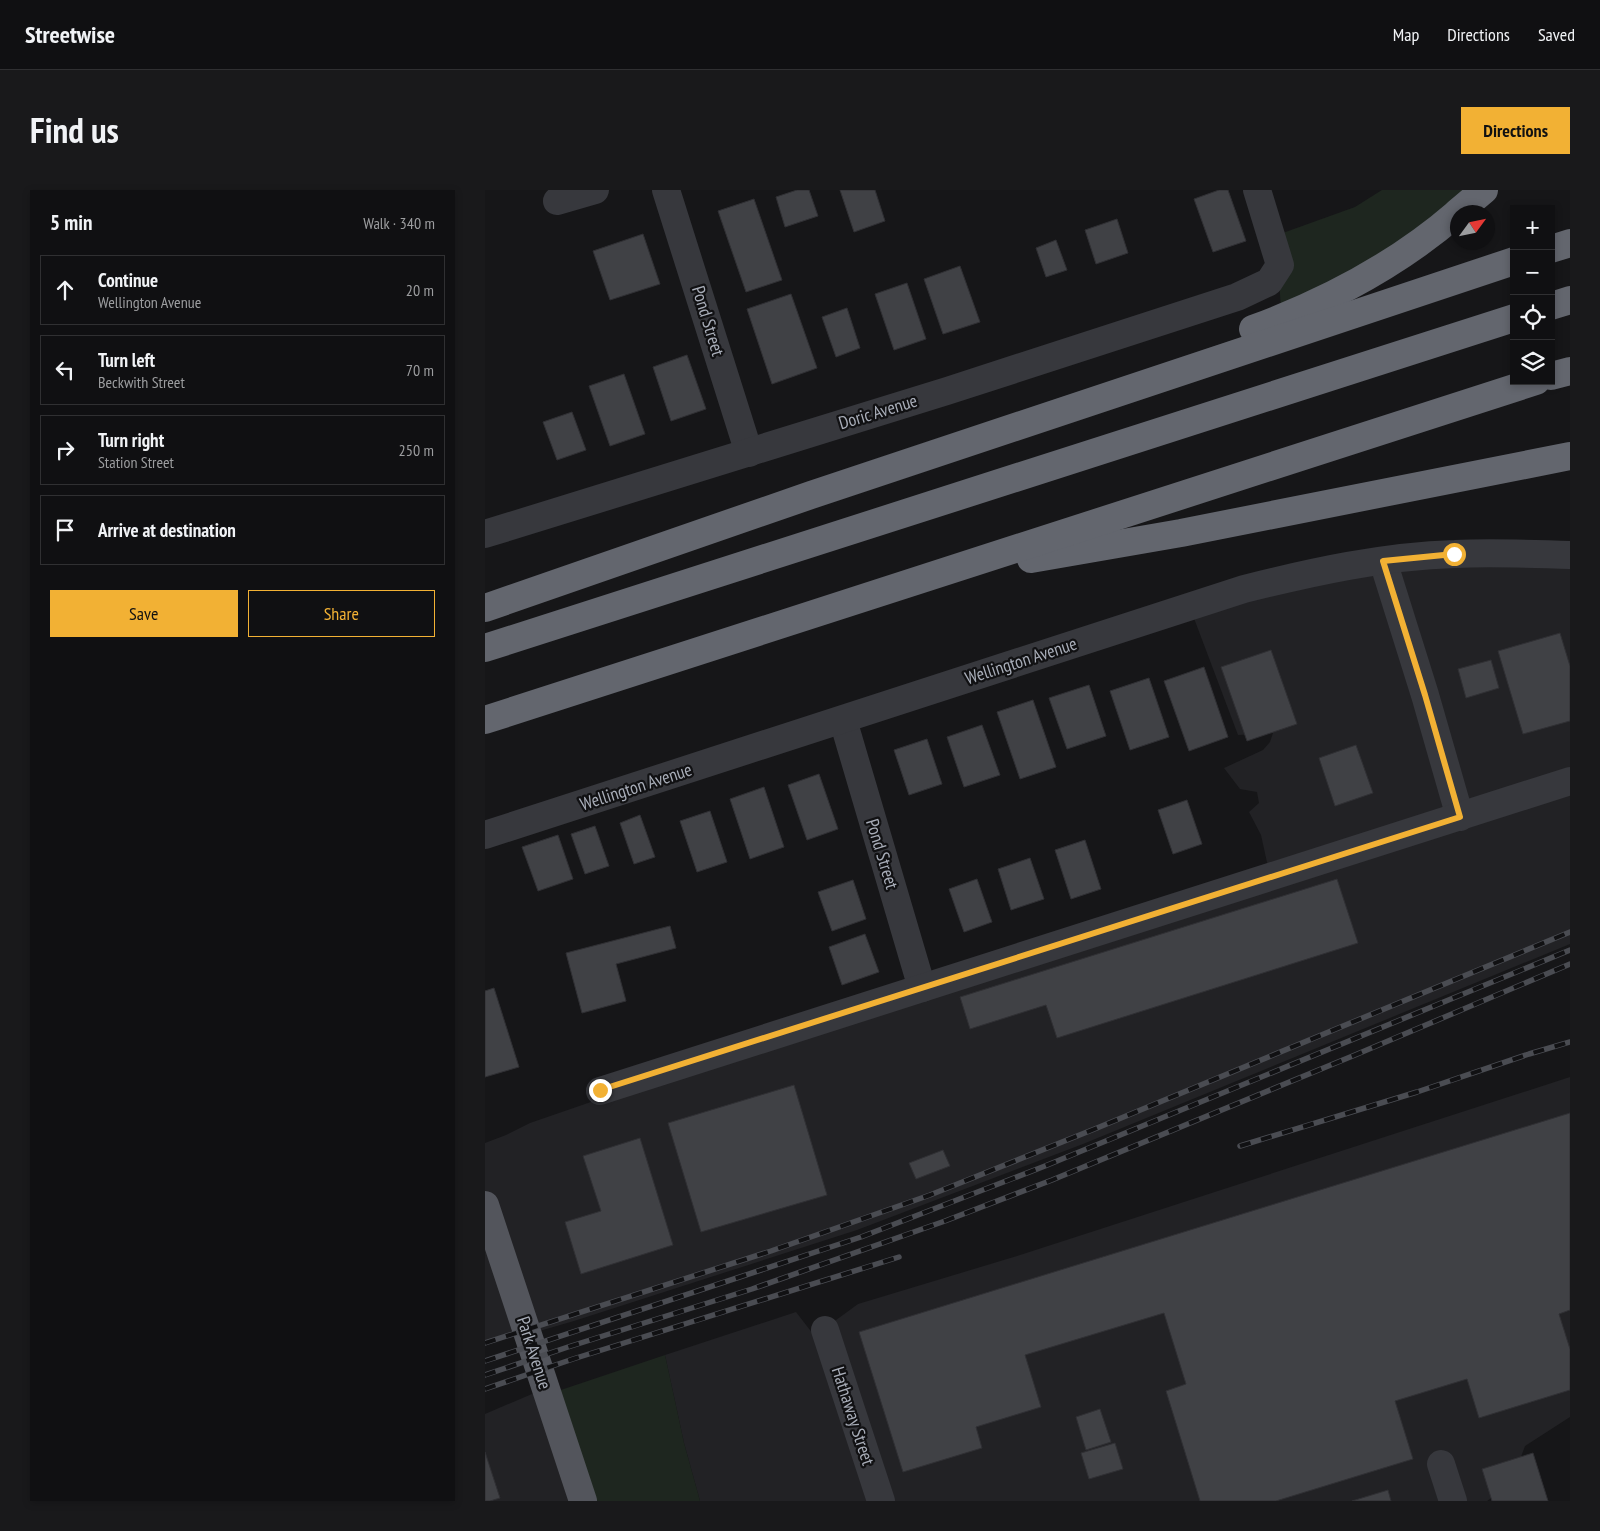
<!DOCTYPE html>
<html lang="en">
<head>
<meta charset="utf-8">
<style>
	:root { --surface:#101012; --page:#19191b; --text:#f1f3f6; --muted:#9c9d9f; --line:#303032; --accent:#f2b134 }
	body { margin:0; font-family:"PT Sans Narrow",sans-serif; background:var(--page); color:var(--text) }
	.controls { position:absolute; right:15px; top:15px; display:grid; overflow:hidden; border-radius:0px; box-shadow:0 2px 8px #0003 }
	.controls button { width:45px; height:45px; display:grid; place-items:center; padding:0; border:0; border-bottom:1px solid var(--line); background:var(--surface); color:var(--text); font:25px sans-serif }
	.compass { position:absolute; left:965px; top:15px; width:45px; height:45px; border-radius:50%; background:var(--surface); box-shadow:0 2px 8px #0003; rotate:57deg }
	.stop { position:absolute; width:15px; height:15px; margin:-11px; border:4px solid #f2b134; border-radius:50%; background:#fff }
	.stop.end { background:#f2b134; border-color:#fff; box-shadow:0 1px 5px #0008 }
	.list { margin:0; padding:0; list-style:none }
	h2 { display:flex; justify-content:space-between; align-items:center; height:65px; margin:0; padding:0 20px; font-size:21px }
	h2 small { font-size:16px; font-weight:400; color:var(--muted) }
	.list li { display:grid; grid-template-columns:32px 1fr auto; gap:15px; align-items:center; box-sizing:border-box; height:70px; margin:0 10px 10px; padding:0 10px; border:1px solid var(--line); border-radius:0px }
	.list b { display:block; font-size:19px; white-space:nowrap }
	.list p { margin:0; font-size:16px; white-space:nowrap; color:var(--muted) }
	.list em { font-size:16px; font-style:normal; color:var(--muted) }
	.actions { display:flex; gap:10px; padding:15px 20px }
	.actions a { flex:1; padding:11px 0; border:1px solid var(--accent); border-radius:0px; text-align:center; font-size:18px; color:var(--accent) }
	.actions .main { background:var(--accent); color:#111 }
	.icon { flex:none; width:28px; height:28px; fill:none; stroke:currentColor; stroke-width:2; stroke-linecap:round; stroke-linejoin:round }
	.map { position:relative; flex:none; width:1085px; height:1311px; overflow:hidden; border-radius:0px }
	header { display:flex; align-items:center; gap:30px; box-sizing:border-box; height:70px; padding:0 25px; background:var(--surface); border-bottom:1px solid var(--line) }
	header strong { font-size:24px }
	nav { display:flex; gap:28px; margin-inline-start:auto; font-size:18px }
	.intro { display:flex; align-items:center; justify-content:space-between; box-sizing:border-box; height:120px; padding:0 30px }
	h1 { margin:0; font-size:35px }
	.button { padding:12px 22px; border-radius:0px; background:var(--accent); color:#111; font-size:18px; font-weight:700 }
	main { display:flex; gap:30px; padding:0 30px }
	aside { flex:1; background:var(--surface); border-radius:0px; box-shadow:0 2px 8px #0003 }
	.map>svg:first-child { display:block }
</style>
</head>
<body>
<header>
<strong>Streetwise</strong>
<nav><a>Map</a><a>Directions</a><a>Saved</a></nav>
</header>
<div class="intro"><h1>Find us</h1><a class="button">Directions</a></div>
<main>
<aside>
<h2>5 min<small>Walk · 340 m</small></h2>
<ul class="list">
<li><svg class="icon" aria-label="ahead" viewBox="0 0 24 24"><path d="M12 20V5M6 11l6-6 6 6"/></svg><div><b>Continue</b><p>Wellington Avenue</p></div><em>20 m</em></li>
<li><svg class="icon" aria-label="left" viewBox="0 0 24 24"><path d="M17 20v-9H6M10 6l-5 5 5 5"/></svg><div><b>Turn left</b><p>Beckwith Street</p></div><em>70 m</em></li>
<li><svg class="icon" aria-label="right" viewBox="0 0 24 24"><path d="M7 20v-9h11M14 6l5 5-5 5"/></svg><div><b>Turn right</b><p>Station Street</p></div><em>250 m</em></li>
<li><svg class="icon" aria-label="arrive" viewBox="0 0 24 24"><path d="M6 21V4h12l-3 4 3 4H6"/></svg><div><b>Arrive at destination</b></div></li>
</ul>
<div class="actions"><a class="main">Save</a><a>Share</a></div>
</aside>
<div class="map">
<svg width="1085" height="1311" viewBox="0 0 1085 1311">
	<rect width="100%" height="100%" fill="#161618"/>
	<!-- built -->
	<g fill="#222225">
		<polygon points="1085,365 1085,754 598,954 372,1040 89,1131 44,1144 34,1142 0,1156 0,953 21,945 45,933 393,813 785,686 776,645 764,622 774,613 772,602 755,599 739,578 778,560 785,552 788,543 753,545 707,423 882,374"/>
		<polygon points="1085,887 1085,1227 1040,1256 1026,1294 1002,1311 215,1311 199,1253 180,1165 311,1122 342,1162 347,1133 373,1114 532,1066"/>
		<polygon points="54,1201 93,1311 0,1311 0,1224"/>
	</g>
	<!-- green -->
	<g fill="#1e261f">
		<polygon points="897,0 1002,0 797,133 794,90 795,44 870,17"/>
		<polygon points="180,1165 199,1253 215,1311 93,1311 61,1205"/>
	</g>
	<!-- building -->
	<g fill="#404145" stroke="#303034">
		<polygon points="312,0 324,0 333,26 300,37 291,7"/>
		<polygon points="355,0 390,0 400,31 369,42"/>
		<polygon points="734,0 743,0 761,51 728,62 709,9"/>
		<polygon points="269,9 297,90 261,102 233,21"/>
		<polygon points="632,29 643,63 611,74 600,40"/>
		<polygon points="158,44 175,94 125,110 108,61"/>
		<polygon points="571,50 582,80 561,87 551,58"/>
		<polygon points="475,76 495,132 458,144 439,89"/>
		<polygon points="422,93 441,149 409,160 390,104"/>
		<polygon points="306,104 332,178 287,194 262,119"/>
		<polygon points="362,118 375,158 351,167 337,127"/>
		<polygon points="202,165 221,219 186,231 168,177"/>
		<polygon points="139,184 160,244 125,256 104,196"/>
		<polygon points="87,222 101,260 72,270 58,232"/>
		<polygon points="1075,443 1085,476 1085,531 1038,544 1013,461"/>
		<polygon points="786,460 812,534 762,551 736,477"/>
		<polygon points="1006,470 1014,498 981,508 973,479"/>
		<polygon points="719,477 743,547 704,561 679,491"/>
		<polygon points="664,488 684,547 645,560 625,501"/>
		<polygon points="604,495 621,546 582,559 564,508"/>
		<polygon points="548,510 571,577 535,589 512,522"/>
		<polygon points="497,535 515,585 479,597 462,547"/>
		<polygon points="442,549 457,594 424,605 409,560"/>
		<polygon points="871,555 888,603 850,616 834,568"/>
		<polygon points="334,584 353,639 322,650 303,595"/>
		<polygon points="279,597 299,657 265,669 245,609"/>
		<polygon points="702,610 717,654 688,664 673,620"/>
		<polygon points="225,621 242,672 212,682 195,631"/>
		<polygon points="155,625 170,667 149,674 135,633"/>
		<polygon points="110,636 124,676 100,684 86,644"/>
		<polygon points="73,645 88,689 53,701 37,657"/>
		<polygon points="600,650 616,699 586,709 570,660"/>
		<polygon points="545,668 559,709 526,720 513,679"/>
		<polygon points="492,689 507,732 479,742 464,699"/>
		<polygon points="852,689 873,753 572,848 561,815 485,839 475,807"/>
		<polygon points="368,690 381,729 347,741 333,702"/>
		<polygon points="185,736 191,758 131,774 141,811 97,823 81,763"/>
		<polygon points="380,744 394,782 357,795 344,757"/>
		<polygon points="9,798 34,877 0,887 0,801"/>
		<polygon points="309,895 342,1005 216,1042 183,933"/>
		<polygon points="1085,923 1085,1120 1074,1124 1085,1159 1085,1200 994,1228 982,1189 910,1211 928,1269 791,1311 715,1311 681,1201 701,1194 679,1123 540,1165 556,1217 491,1237 497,1258 418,1282 374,1142"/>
		<polygon points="155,948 188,1055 96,1084 80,1032 116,1021 98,966"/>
		<polygon points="458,960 465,976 431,989 424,973"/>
		<polygon points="615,1219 626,1252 601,1260 591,1227"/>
		<polygon points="630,1253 638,1279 604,1289 596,1263"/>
		<polygon points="0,1262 15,1308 5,1311 0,1311"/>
		<polygon points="1048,1263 1063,1311 1007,1311 997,1279"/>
		<polygon points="903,1300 906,1311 867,1311"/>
	</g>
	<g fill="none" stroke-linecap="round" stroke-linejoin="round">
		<!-- minor -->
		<g stroke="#37383d" stroke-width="28">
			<polyline points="181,0 264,263"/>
			<polyline points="72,11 110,0"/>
			<polyline points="0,344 462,201 752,107 784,92 795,75 772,0"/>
			<polyline points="898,371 940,505 975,627"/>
			<polyline points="358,530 437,798"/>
			<path d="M0,645L759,399C827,382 899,366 970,364C1008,362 1047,364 1085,365"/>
			<polyline points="115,901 1085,591"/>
			<polyline points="340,1140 396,1311"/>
			<polyline points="956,1274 968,1311"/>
		</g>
		<!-- major -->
		<polyline stroke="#53555c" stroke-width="28" points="0,1015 98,1311"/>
		<!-- highway -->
		<g stroke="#63666e" stroke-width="28">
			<polyline points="973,22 999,0"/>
			<polyline points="1066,59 1085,53"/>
			<polyline points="1066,116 1085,110"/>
			<path d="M768,139C841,112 913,74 972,23"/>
			<polyline points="1066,186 1085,181"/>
			<polyline points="546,369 696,343 1085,266"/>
			<polyline points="0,418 326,305 1029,71"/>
			<polyline points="0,458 1029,128"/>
			<polyline points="0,530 1051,191"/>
		</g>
		<defs>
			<g id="rail">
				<polyline points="755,956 932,902 1044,864 1085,852"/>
				<polyline points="0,1153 286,1061 445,1005 612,938 1085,742"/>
				<polyline points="0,1171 376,1047 560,976 1085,760"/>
				<polyline points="0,1185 83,1157 267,1099 460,1031 567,990 870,865 1085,774"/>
				<polyline points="0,1199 88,1169 414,1067"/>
			</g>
		</defs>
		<!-- rail casing -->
		<use href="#rail" stroke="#4a4c52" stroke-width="5.5"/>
		<!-- rail -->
		<use href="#rail" stroke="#111113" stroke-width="4" stroke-dasharray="11" stroke-linecap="butt"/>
	</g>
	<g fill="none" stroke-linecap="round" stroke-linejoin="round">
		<!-- route -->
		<polyline stroke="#f2b134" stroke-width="6" points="115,900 975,627 940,505 898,371 969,364"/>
	</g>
	<g text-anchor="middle" stroke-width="4.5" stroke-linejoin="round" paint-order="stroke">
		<!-- street labels -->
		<g font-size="18" fill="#a8adb8" stroke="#111113">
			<text transform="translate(223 131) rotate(73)" y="6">Pond Street</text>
			<text transform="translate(393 222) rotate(-17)" y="6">Doric Avenue</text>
			<text transform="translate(536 471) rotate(-18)" y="6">Wellington Avenue</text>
			<text transform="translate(151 597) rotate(-18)" y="6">Wellington Avenue</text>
			<text transform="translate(397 664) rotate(73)" y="6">Pond Street</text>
			<text transform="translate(49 1163) rotate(72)" y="6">Park Avenue</text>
			<text transform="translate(368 1226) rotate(72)" y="6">Hathaway Street</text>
		</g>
	</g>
</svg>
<div class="controls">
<button>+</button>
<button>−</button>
<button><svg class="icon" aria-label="locate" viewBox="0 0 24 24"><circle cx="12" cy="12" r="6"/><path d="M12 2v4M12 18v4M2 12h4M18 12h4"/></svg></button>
<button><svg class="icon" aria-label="layers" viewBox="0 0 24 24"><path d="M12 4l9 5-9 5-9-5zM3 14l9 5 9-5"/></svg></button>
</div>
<svg class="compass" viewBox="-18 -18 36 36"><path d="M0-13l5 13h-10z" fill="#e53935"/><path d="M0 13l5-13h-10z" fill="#9c9d9f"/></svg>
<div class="stop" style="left:969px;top:364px"></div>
<div class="stop end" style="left:115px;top:900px"></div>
</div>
</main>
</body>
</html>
